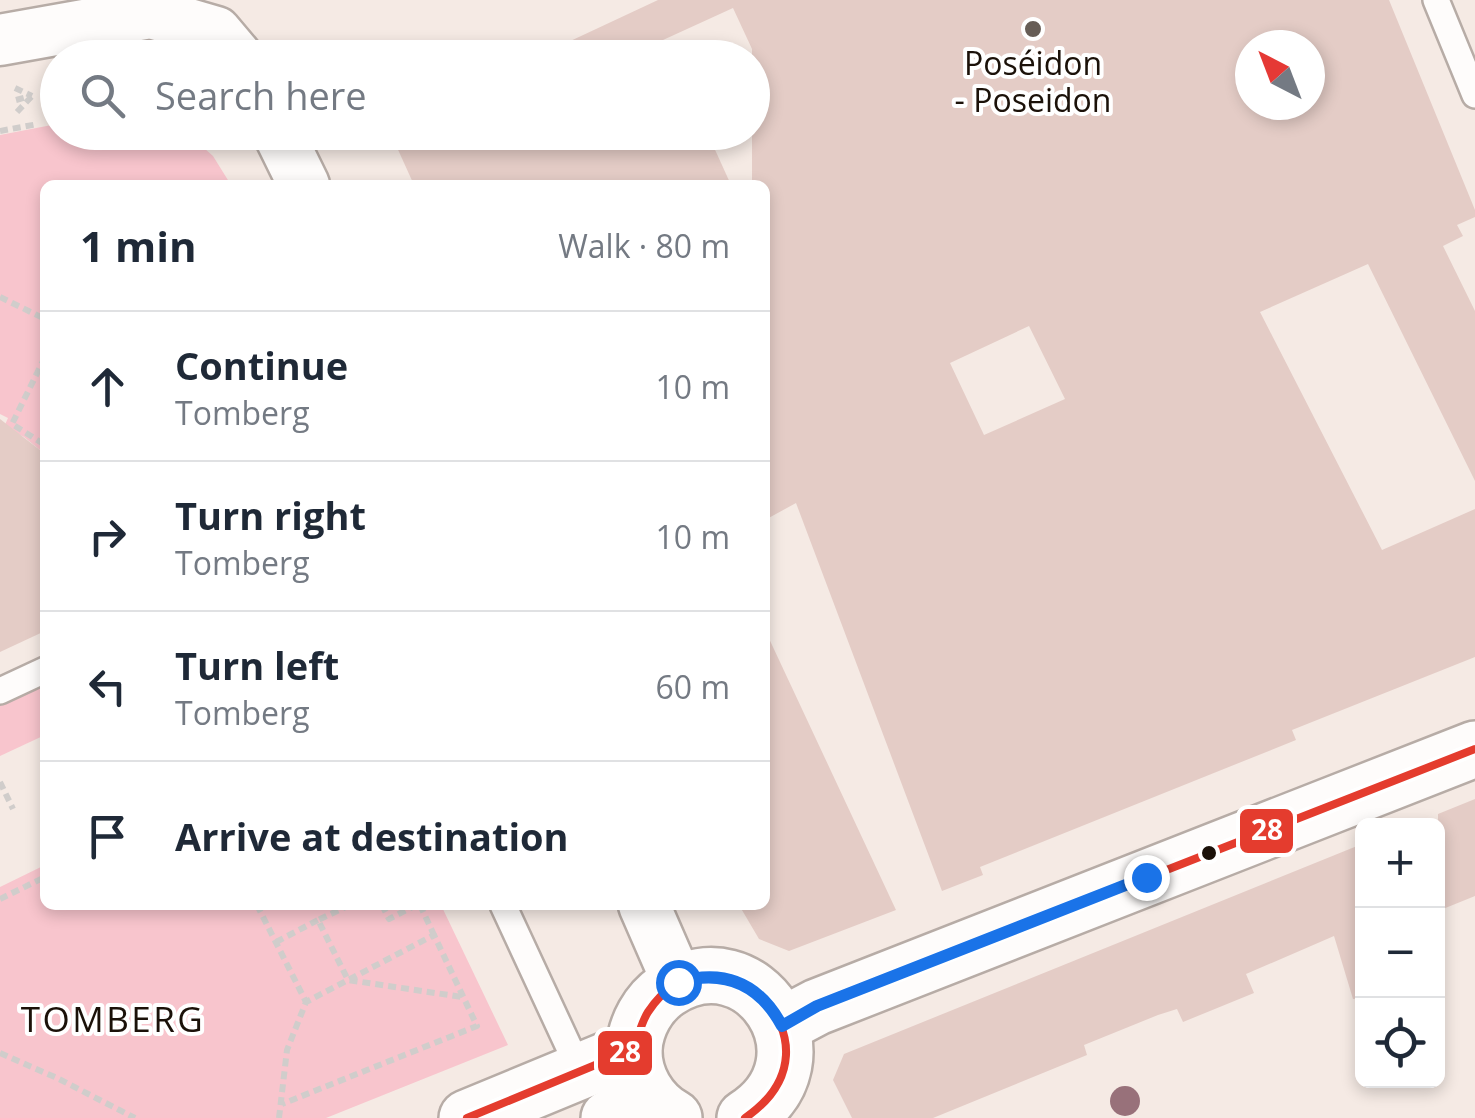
<!DOCTYPE html>
<html lang="en">
<head>
<meta charset="utf-8">
<style>
	:root { --surface:#fff; --page:#f2f2f3; --text:#1f2937; --muted:#747a83; --line:#e0e1e3 }
	body { margin:0; font-family:"Open Sans",sans-serif; background:var(--page); color:var(--text) }
	.controls { position:absolute; right:30px; bottom:30px; display:grid; overflow:hidden; border-radius:15px; box-shadow:0 5px 15px #0003 }
	.controls button { width:90px; height:90px; display:grid; place-items:center; padding:0; border:0; border-bottom:2px solid var(--line); background:var(--surface); color:var(--text); font:50px sans-serif }
	.compass { position:absolute; left:1235px; top:30px; width:90px; height:90px; border-radius:50%; background:var(--surface); box-shadow:0 5px 15px #0003; rotate:318deg }
	.stop { position:absolute; width:30px; height:30px; margin:-22px; border:8px solid #1a73e8; border-radius:50%; background:#fff }
	.stop.end { background:#1a73e8; border-color:#fff; box-shadow:0 2px 10px #0008 }
	.list { margin:0; padding:0; list-style:none }
	h2 { display:flex; justify-content:space-between; align-items:center; height:130px; margin:0; padding:0 40px; font-size:42px }
	h2 small { font-size:32px; font-weight:400; color:var(--muted) }
	.list li { display:grid; grid-template-columns:65px 1fr auto; gap:30px; align-items:center; box-sizing:border-box; height:150px; padding:0 40px; border-top:2px solid var(--line) }
	.list b { display:block; font-size:38px; white-space:nowrap }
	.list p { margin:0; font-size:32px; white-space:nowrap; color:var(--muted) }
	.list em { font-size:32px; font-style:normal; color:var(--muted) }
	.icon { flex:none; width:55px; height:55px; fill:none; stroke:currentColor; stroke-width:2; stroke-linecap:round; stroke-linejoin:round }
	.map { position:relative; flex:none; width:1475px; height:1118px; overflow:hidden }
	.search { position:absolute; background:var(--surface); box-shadow:0 5px 15px #0003; left:40px; top:40px; width:730px; height:110px; display:flex; align-items:center; gap:25px; box-sizing:border-box; padding:0 35px; border-radius:55px; color:var(--muted); font-size:38px }
	.panel { position:absolute; background:var(--surface); box-shadow:0 5px 15px #0003; left:40px; top:180px; width:730px; height:730px; border-radius:15px }
	.map>svg:first-child { display:block }
</style>
</head>
<body>
<div class="map">
<svg width="1475" height="1118" viewBox="0 0 1475 1118">
	<rect width="100%" height="100%" fill="#f5eae4"/>
	<!-- green -->
	<g fill="#f8c5cd">
		<polygon points="57,124 58,132 187,133 213,156 231,185 45,185 45,454 24,437 4,427 8,418 0,414 0,135"/>
		<polygon points="45,681 45,735 0,756 0,703"/>
		<polygon points="45,865 45,905 441,905 508,1045 326,1118 0,1118 0,887"/>
	</g>
	<!-- building -->
	<g fill="#e4ccc6" fill-rule="evenodd">
		<path d="M658,0H1389L1475,210V217L1457,225L1463,236L1443,246L1475,311V481L1368,264L1260,312L1382,550L1475,509V657L1292,730L1296,740L980,867L983,875L942,891L796,503L765,520V185H752V49L733,8L663,40L671,58H534ZM1250,45H1310V105H1250ZM1029,326L1065,399L984,435L950,363Z"/>
		<polygon points="390,132 707,132 731,185 414,185"/>
		<polygon points="0,419 45,454 45,631 0,652"/>
		<polygon points="765,630 896,910 789,951 759,939 739,905 765,905"/>
		<polygon points="1475,799 1475,896 1438,911 1438,814"/>
		<polygon points="1362,844 1362,998 1353,999 1334,936 1246,974 1254,993 1183,1022 1177,1009 1158,1015 1084,1045 1087,1055 933,1118 852,1118 833,1080 844,1054"/>
	</g>
	<g fill="none" stroke-linecap="round" stroke-linejoin="round">
		<defs>
			<g id="service">
				<polyline points="1436,0 1475,95"/>
				<polyline points="0,691 45,670"/>
				<polyline points="503,905 580,1071"/>
			</g>
			<g id="minor">
				<polyline points="0,40 151,13 216,32 238,58"/>
				<polyline points="278,132 304,185"/>
				<polyline points="644,905 678,983"/>
			</g>
			<g id="tertiary">
				<polyline points="781,1026 817,1007 1475,749"/>
				<polyline points="467,1118 634,1049"/>
				<polyline points="609,1118 651,1100"/>
				<path d="M674,1118C649,1104 633,1077 634,1048C636,1025 648,1003 667,990C753,933 837,1060 745,1118"/>
			</g>
		</defs>
		<!-- service casing -->
		<use href="#service" stroke="#b7aca6" stroke-width="30"/>
		<!-- minor casing -->
		<use href="#minor" stroke="#b7aca6" stroke-width="55"/>
		<!-- tertiary casing -->
		<use href="#tertiary" stroke="#b7aca6" stroke-width="60"/>
		<!-- path -->
		<g stroke="#d0cdcb" stroke-width="6" stroke-dasharray="8 5" stroke-linecap="butt">
			<polyline points="15,88 32,96"/>
			<polyline points="16,100 31,96"/>
			<polyline points="17,112 32,96"/>
			<polyline points="0,131 38,124"/>
			<polyline points="0,297 45,319"/>
			<polyline points="45,357 12,424 45,445"/>
			<polyline points="0,782 13,809"/>
			<polyline points="0,899 45,877"/>
			<polyline points="257,905 306,1002"/>
			<polyline points="350,905 318,920 348,980 462,997"/>
			<polyline points="382,905 389,919 416,905"/>
			<polyline points="420,905 434,935"/>
			<polyline points="276,942 318,920"/>
			<polyline points="0,1053 57,1078 135,1118"/>
			<polyline points="279,1118 287,1050 306,1002 434,935 477,1026 282,1104"/>
		</g>
		<!-- service -->
		<use href="#service" stroke="#fefcfb" stroke-width="25"/>
		<!-- minor -->
		<use href="#minor" stroke="#fefcfb" stroke-width="50"/>
		<!-- tertiary -->
		<use href="#tertiary" stroke="#fefcfb" stroke-width="55"/>
		<defs>
			<g id="bus-1">
				<polyline points="781,1026 817,1007 1475,749"/>
				<path d="M467,1118L634,1049C638,1037 641,1023 648,1012C714,913 856,1042 745,1118"/>
			</g>
		</defs>
		<!-- bus-1 casing -->
		<use href="#bus-1" stroke="#fff" stroke-width="15"/>
		<!-- bus-1 -->
		<use href="#bus-1" stroke="#e43c2e" stroke-width="8"/>
	</g>
	<!-- trees -->
	<circle fill="#98717a" cx="1125" cy="1101" r="15"/>
	<g fill="none" stroke-linecap="round" stroke-linejoin="round">
		<!-- route -->
		<path stroke="#1a73e8" stroke-width="12" d="M678,982C724,969 759,983 782,1026L817,1006L1146,877"/>
	</g>
	<!-- markers -->
	<circle fill="#675d56" stroke="#fff" stroke-width="4" cx="1033" cy="29" r="10"/>
	<circle fill="#1b1109" stroke="#fff" stroke-width="4" cx="1209" cy="853" r="9"/>
	<g text-anchor="middle" stroke-width="8" stroke-linejoin="round" paint-order="stroke">
		<!-- poi labels -->
		<g font-size="32" fill="#1b1109" stroke="#fff">
			<text x="1033" y="75">Poséidon<tspan x="1033" dy="37">- Poseidon</tspan></text>
		</g>
		<!-- neighbourhood labels -->
		<g font-size="35" letter-spacing="2.5" fill="#1b1109" stroke="#fff">
			<text x="113" y="1032">TOMBERG</text>
		</g>
	</g>
	<g stroke="#fff" stroke-width="4">
		<rect x="1238" y="807" width="57" height="48" rx="10" fill="#e43c2e"/>
		<rect x="596" y="1029" width="58" height="48" rx="10" fill="#e43c2e"/>
	</g>
	<g font-size="28" text-anchor="middle" font-weight="bold" fill="#fff">
		<text x="1267" y="840">28</text>
		<text x="625" y="1062">28</text>
	</g>
</svg>
<div class="controls">
<button>+</button>
<button>−</button>
<button><svg class="icon" aria-label="locate" viewBox="0 0 24 24"><circle cx="12" cy="12" r="6"/><path d="M12 2v4M12 18v4M2 12h4M18 12h4"/></svg></button>
</div>
<svg class="compass" viewBox="-18 -18 36 36"><path d="M0-13l5 13h-10z" fill="#e53935"/><path d="M0 13l5-13h-10z" fill="#747a83"/></svg>
<div class="stop" style="left:678px;top:982px"></div>
<div class="stop end" style="left:1146px;top:877px"></div>
<div class="search"><svg class="icon" aria-label="search" viewBox="0 0 24 24"><circle cx="10" cy="10" r="6"/><path d="M15 15l6 6"/></svg>Search here</div>
<section class="panel">
<h2>1 min<small>Walk · 80 m</small></h2>
<ul class="list">
<li><svg class="icon" aria-label="ahead" viewBox="0 0 24 24"><path d="M12 20V5M6 11l6-6 6 6"/></svg><div><b>Continue</b><p>Tomberg</p></div><em>10 m</em></li>
<li><svg class="icon" aria-label="right" viewBox="0 0 24 24"><path d="M7 20v-9h11M14 6l5 5-5 5"/></svg><div><b>Turn right</b><p>Tomberg</p></div><em>10 m</em></li>
<li><svg class="icon" aria-label="left" viewBox="0 0 24 24"><path d="M17 20v-9H6M10 6l-5 5 5 5"/></svg><div><b>Turn left</b><p>Tomberg</p></div><em>60 m</em></li>
<li><svg class="icon" aria-label="arrive" viewBox="0 0 24 24"><path d="M6 21V4h12l-3 4 3 4H6"/></svg><div><b>Arrive at destination</b></div></li>
</ul>
</section>
</div>
</body>
</html>
